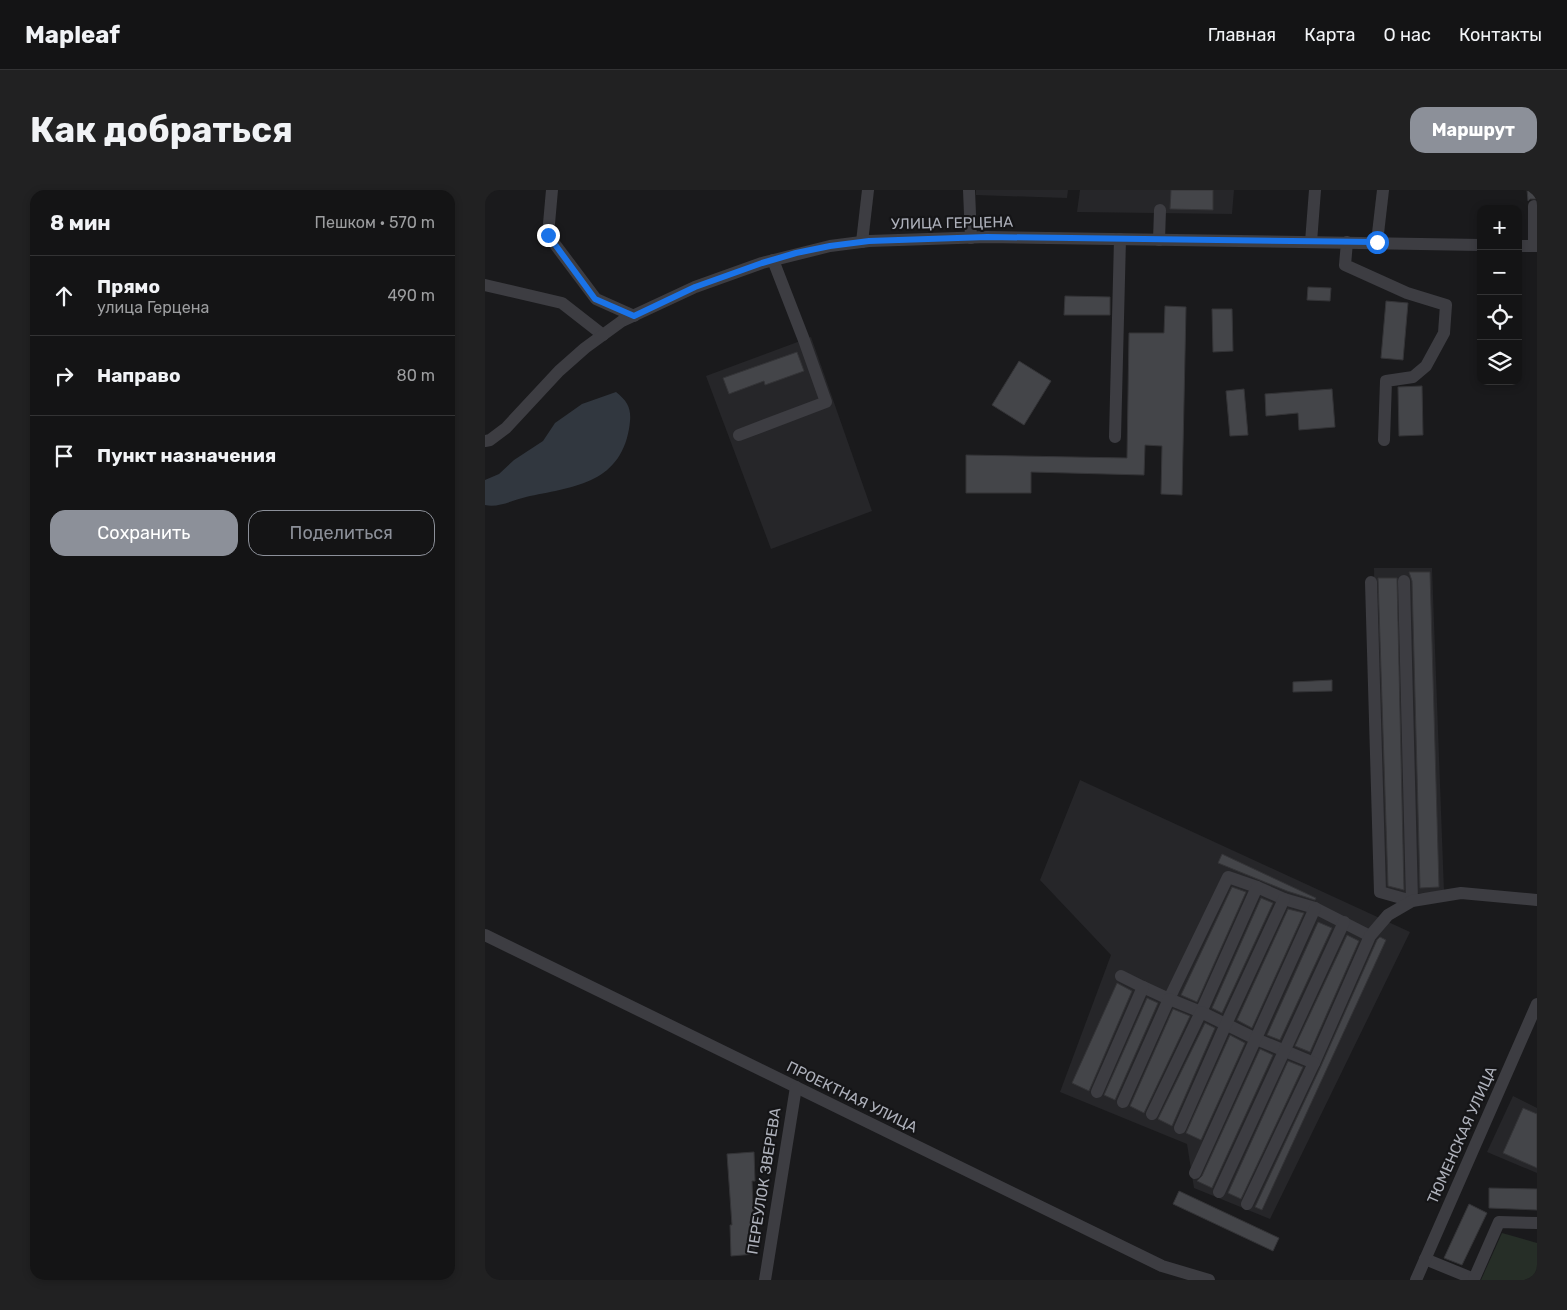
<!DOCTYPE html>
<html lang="ru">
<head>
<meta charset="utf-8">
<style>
	:root { --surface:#141415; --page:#212122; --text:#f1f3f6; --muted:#9d9ea0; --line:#333334; --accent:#8c9099 }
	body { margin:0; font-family:Rubik,sans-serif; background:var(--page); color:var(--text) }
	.controls { position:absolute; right:15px; top:15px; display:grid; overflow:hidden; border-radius:10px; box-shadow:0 2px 8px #0003 }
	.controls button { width:45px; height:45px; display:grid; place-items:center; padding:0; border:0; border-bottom:1px solid var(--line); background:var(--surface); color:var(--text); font:25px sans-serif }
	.stop { position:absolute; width:15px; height:15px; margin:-11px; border:4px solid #1a73e8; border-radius:50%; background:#fff }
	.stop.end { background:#1a73e8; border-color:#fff; box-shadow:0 1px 5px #0008 }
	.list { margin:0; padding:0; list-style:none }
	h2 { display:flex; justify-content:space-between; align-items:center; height:65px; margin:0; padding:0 20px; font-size:21px }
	h2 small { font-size:16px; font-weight:400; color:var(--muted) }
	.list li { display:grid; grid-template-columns:32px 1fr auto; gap:15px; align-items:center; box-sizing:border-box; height:80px; padding:0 20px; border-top:1px solid var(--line) }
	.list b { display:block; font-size:19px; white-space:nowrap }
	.list p { margin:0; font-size:16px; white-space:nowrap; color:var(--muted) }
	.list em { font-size:16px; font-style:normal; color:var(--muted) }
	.actions { display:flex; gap:10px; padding:15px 20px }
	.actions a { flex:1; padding:11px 0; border:1px solid var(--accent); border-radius:15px; text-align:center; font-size:18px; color:var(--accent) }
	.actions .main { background:var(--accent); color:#fff }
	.icon { flex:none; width:28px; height:28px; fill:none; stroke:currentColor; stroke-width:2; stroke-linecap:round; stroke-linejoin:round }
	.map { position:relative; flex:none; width:1052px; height:1090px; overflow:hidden; border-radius:15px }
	header { display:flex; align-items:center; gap:30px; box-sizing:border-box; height:70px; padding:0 25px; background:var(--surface); border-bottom:1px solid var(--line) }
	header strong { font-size:24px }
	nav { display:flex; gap:28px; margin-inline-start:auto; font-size:18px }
	.intro { display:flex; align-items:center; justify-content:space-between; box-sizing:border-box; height:120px; padding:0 30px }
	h1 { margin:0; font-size:35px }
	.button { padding:12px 22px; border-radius:15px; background:var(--accent); color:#fff; font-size:18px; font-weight:700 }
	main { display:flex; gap:30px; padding:0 30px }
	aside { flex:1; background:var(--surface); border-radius:15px; box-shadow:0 2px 8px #0003 }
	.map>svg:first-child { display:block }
</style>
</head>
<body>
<header>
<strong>Mapleaf</strong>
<nav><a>Главная</a><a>Карта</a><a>О нас</a><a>Контакты</a></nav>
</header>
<div class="intro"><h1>Как добраться</h1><a class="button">Маршрут</a></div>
<main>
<aside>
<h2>8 мин<small>Пешком · 570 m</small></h2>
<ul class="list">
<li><svg class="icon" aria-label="ahead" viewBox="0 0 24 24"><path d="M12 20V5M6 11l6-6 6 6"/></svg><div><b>Прямо</b><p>улица Герцена</p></div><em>490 m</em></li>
<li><svg class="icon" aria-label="right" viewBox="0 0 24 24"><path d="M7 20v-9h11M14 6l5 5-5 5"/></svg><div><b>Направо</b></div><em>80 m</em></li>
<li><svg class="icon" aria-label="arrive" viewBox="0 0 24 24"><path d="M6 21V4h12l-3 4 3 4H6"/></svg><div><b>Пункт назначения</b></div></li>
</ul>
<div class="actions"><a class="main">Сохранить</a><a>Поделиться</a></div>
</aside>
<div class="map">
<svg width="1052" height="1090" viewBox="0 0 1052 1090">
	<rect width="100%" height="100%" fill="#1a1a1c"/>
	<!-- built -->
	<g fill="#262629">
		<polygon points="491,0 583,0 582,8 491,5"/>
		<polygon points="595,0 749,0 747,24 592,22"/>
		<polygon points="326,147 387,321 286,359 221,186"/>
		<polygon points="889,378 947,378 959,702 893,705"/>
		<polygon points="595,590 925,742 785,1029 709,998 702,954 575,902 626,765 555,690"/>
		<polygon points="1028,906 1052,918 1052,983 1002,962"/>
	</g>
	<!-- green -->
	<polygon fill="#262e27" points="1017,1043 1052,1053 1052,1090 996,1090"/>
	<!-- water -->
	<path fill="#31373f" d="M131,202C145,213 147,221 144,239C134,295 86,297 41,307C28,310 14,318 0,315V290L14,284L29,270L58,251L70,233L97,214Z"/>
	<!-- building -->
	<g fill="#444549" stroke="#343437">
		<polygon points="686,0 728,0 728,20 685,19"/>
		<polygon points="1042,0 1052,0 1052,9 1045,9 1043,11"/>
		<polygon points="823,97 846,98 845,111 822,110"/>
		<polygon points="580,106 625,107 625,125 579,125"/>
		<polygon points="901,111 923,113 918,170 896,168"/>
		<polygon points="680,116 701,117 697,305 676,304 677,256 660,255 659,285 546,282 546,303 481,303 481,265 642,268 644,143 679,143"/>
		<polygon points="727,119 747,119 748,161 728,162"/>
		<polygon points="312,162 319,181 280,195 279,191 244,204 238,188"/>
		<polygon points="534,171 566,191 539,235 507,215"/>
		<polygon points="937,196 938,245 914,246 913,197"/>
		<polygon points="759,199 763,245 745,246 741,201"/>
		<polygon points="847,199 850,237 814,240 813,223 781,226 780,204"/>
		<polygon points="924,382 945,382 954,697 935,698 927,391"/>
		<polygon points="893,388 912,388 919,700 903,696"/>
		<polygon points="847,490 847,501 808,502 808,492"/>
		<polygon points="737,664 831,708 830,710 802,701 733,673"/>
		<polygon points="747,697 761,702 712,812 696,805"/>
		<polygon points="776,708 788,713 737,823 727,818"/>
		<polygon points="803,719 819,723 767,838 752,830"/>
		<polygon points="833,732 847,738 795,850 782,845"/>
		<polygon points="862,745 874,751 825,862 810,856"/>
		<polygon points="895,747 901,750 777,1020 770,1017 836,876 892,750"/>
		<polygon points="632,793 647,801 604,901 587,893"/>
		<polygon points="662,808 673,813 630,910 619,905"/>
		<polygon points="688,819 705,826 659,923 645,916"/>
		<polygon points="720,833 730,838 687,936 673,929"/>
		<polygon points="745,845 760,853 716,950 701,943"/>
		<polygon points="775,859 788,865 727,998 712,991 717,986"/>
		<polygon points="803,871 818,877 756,1009 743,1003"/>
		<polygon points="1038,918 1052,924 1052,978 1018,963"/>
		<polygon points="269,962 270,991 267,991 270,1064 246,1066 245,1035 247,1035 242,964"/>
		<polygon points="1004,998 1052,999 1052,1020 1004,1018"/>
		<polygon points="694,1001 794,1048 788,1061 688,1014"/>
		<polygon points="984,1014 1002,1023 977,1075 959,1068"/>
	</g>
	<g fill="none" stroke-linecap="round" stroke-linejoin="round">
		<!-- minor -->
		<g stroke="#3d3d42" stroke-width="12">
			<polyline points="67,0 63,45 111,109 149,126"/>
			<polyline points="484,0 486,48"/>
			<polyline points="674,50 675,20"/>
			<polyline points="377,52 383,0"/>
			<polyline points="826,52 830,0"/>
			<polyline points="862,52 860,75 922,103 961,115 959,143 941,176 928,187 901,191 899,250"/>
			<polyline points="892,52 898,0"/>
			<polyline points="1033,56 1052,56"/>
			<polyline points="1049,56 1049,16"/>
			<polyline points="0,95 77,113 118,145"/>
			<polyline points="254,245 341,212 319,150 288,70"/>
			<polyline points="630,247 635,49"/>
			<polyline points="0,251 5,250 21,238 74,181 100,158 137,131 210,97 277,73 345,56 384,51 502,47 996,55"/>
			<polyline points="886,392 895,702 927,711 919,391"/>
			<polyline points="0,745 677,1076 724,1090"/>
			<polyline points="658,797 684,809 743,687 772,697 799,709 830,718 885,746"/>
			<polyline points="829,873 885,746 903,725 927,711 976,703 1052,710"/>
			<polyline points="612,902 658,797 636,786"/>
			<polyline points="638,912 684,809 716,822 772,697"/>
			<polyline points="667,924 716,822 771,849 829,873 762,1014"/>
			<polyline points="695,938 741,834 799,709"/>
			<polyline points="710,983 830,718"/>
			<polyline points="734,1002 859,732"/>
			<polyline points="940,1069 989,1089 988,1090"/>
			<polyline points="989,1089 1014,1032 1052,1033"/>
			<polyline points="280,1090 311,897"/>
			<polyline points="931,1090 1052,814"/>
		</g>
	</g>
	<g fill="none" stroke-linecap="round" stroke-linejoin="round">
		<!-- route -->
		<polyline stroke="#1a73e8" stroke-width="6" points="63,45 110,109 149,126 210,97 277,73 311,63 345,56 384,51 502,47 892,52"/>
	</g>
	<g text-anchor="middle" stroke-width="4.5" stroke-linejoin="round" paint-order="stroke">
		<!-- street labels -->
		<g font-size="15" fill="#adb0ba" stroke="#151517">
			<text transform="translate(467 33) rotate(-1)" y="5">УЛИЦА ГЕРЦЕНА</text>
			<text transform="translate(367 907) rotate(26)" y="5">ПРОЕКТНАЯ УЛИЦА</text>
			<text transform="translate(977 945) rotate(-66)" y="5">ТЮМЕНСКАЯ УЛИЦА</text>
			<text transform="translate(279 991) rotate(-81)" y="5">ПЕРЕУЛОК ЗВЕРЕВА</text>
		</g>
	</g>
</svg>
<div class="controls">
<button>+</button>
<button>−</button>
<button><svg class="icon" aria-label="locate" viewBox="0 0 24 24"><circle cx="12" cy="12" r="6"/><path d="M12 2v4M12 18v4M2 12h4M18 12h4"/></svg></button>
<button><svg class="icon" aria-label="layers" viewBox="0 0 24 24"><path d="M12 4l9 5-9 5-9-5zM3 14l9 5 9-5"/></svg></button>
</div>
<div class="stop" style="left:892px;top:52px"></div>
<div class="stop end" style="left:63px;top:45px"></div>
</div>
</main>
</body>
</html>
